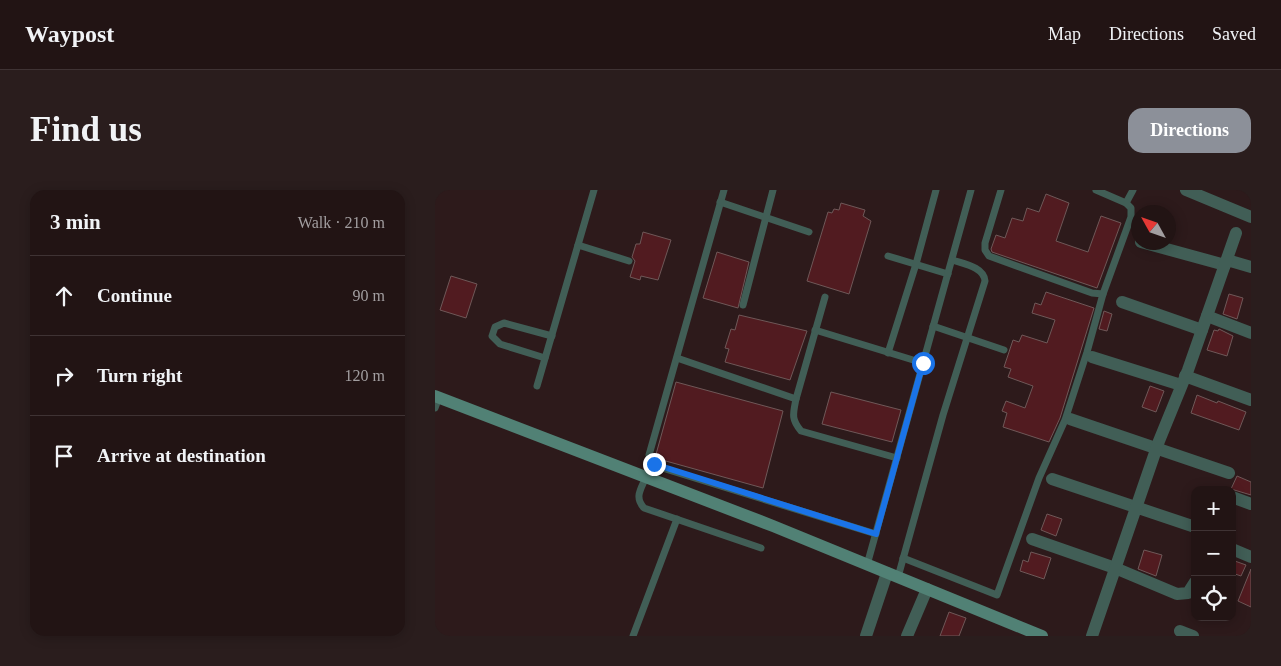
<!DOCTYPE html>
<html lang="en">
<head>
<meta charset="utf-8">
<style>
	:root { --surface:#221414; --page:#2a1d1d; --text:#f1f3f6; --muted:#a29ea0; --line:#3f3334; --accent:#8c9099 }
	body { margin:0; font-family:"Times New Roman",serif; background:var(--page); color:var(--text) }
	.controls { position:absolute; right:15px; bottom:15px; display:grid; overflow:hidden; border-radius:10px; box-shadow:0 2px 12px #0003 }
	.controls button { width:45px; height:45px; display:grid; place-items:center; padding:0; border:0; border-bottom:1px solid var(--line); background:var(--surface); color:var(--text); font:25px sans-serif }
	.compass { position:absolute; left:696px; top:15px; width:45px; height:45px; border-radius:50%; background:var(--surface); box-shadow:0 2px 12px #0003; rotate:310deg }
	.stop { position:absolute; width:15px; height:15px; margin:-11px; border:4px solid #1a73e8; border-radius:50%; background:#fff }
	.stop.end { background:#1a73e8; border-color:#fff; box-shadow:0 1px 5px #0008 }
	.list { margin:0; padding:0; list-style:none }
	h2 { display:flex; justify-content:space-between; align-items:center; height:65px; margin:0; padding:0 20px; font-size:21px }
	h2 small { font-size:16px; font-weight:400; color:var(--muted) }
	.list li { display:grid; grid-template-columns:32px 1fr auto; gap:15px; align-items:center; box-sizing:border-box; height:80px; padding:0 20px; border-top:1px solid var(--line) }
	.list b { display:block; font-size:19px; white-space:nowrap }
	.list em { font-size:16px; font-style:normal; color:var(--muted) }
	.icon { flex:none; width:28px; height:28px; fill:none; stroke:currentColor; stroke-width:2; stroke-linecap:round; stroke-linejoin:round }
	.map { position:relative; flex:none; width:816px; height:446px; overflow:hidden; border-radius:15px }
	header { display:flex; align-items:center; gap:30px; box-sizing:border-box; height:70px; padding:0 25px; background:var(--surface); border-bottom:1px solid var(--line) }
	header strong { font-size:24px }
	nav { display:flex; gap:28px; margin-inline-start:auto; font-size:18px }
	.intro { display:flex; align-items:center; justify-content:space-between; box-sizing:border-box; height:120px; padding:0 30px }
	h1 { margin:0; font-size:35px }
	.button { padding:12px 22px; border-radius:15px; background:var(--accent); color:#fff; font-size:18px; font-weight:700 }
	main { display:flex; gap:30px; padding:0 30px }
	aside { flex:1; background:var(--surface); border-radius:15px; box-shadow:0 2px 12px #0003 }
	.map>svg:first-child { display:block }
</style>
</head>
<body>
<header>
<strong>Waypost</strong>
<nav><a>Map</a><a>Directions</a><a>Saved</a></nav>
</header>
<div class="intro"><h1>Find us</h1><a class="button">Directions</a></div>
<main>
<aside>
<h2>3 min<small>Walk · 210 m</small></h2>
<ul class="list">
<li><svg class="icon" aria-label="ahead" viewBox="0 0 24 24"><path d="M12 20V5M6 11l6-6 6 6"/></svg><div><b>Continue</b></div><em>90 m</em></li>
<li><svg class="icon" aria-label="right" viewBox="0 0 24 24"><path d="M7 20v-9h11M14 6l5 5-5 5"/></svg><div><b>Turn right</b></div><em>120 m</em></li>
<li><svg class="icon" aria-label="arrive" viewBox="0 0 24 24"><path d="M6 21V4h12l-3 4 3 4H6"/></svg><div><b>Arrive at destination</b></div></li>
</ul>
</aside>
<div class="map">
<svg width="816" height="446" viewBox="0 0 816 446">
	<rect width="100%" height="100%" fill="#2d1a1b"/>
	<!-- building -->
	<g fill="#511b20" stroke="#6f5858">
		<polygon points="611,4 634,13 621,51 653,62 666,26 686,33 662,98 557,62 556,59 561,45 570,48 577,28 588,31 592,18 604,22"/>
		<polygon points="406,13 430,20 428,26 436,31 414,104 372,91 393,22 397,23 399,19 404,20"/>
		<polygon points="208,42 236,50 223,90 206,86 205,90 195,87 200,71 197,67 201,54 205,54"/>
		<polygon points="282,62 314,72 303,118 268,108"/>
		<polygon points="16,86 42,94 31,128 5,120"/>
		<polygon points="611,102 659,118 625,228 614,252 568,237 572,223 567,221 571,211 590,218 598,196 573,187 576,179 569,177 578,150 584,152 587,145 612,153 620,130 597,123 600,113 606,115"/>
		<polygon points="794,104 808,108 802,129 788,124"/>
		<polygon points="669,121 677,124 672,141 664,139"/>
		<polygon points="304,125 372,141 355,190 290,172 294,159 290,158 296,139 300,140"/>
		<polygon points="784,139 798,146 792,166 772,160 779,140 783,141"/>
		<polygon points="241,192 348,221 328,298 220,268"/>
		<polygon points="715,196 729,201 721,222 707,217"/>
		<polygon points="396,202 466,220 457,252 387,234"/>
		<polygon points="762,205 782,213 783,211 811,222 804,240 756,223"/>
		<polygon points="802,286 816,292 816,305 796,299"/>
		<polygon points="612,324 627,329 621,346 606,340"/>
		<polygon points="709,360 727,365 721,386 703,379"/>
		<polygon points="596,362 616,368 609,389 585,381 588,370 593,372"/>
		<polygon points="797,370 811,375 806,386 797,383"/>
		<polygon points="816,379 816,417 803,411"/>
		<polygon points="514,422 531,428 524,446 505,446"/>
	</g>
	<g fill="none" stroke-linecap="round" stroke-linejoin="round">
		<!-- lane -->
		<g stroke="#415e56" stroke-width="7">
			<polyline points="289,0 214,265 215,271 224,277 441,344"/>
			<polyline points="566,0 550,53 550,60 554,66 657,103 668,104"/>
			<polyline points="285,12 374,42"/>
			<polyline points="691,13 698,0"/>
			<polyline points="143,55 194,71"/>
			<polyline points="453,66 513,84"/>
			<path d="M390,107L361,209C358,224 356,229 366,241L462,268"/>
			<polyline points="308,115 338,0"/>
			<polyline points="498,136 569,160"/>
			<polyline points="380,140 488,173"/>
			<polyline points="453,163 481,74 501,0"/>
			<polyline points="110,168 65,154 57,146 60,137 69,133 117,146"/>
			<polyline points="242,168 361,209"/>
			<polyline points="102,196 159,0"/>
			<polyline points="0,218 4,207"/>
			<path d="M211,287C206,299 199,307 209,318L326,358"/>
			<polyline points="468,368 562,405 604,288 630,230 652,162 668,104 696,27 696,18 691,13 661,0"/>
			<polyline points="432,375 536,0"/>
			<path d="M463,387L508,225L550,91C549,77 529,74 517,70"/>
			<polyline points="198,446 242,329"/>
		</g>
		<!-- street -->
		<g stroke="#415e56" stroke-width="12">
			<polyline points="751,0 816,27"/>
			<polyline points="706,52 790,75"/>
			<polyline points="792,70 816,77"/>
			<polyline points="687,112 767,140"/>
			<polyline points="772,126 816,143"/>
			<polyline points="657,167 746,195"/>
			<polyline points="750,186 816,210"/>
			<polyline points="635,229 794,283"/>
			<polyline points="617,289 760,337"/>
			<polyline points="797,307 816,314"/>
			<polyline points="597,349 680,378 742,404 753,403 760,392"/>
			<polyline points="797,359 816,367"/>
			<polyline points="745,441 758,446"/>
			<polyline points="431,446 452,383"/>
			<polyline points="472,446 492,399"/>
			<polyline points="657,446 724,251 753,180 801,43"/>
		</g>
		<!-- secondary -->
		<polyline stroke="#518175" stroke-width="12" points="0,206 338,336 607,446"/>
	</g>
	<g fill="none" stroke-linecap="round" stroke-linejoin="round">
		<!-- route -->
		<polyline stroke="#1a73e8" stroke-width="6" points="219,274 441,344 488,173"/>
	</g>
</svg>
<div class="controls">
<button>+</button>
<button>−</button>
<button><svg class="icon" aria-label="locate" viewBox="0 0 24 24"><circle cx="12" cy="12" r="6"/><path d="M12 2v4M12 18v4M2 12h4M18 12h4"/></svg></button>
</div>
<svg class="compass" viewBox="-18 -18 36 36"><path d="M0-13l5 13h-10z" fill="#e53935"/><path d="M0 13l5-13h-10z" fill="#a29ea0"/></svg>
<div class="stop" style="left:488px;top:173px"></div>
<div class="stop end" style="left:219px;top:274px"></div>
</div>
</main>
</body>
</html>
